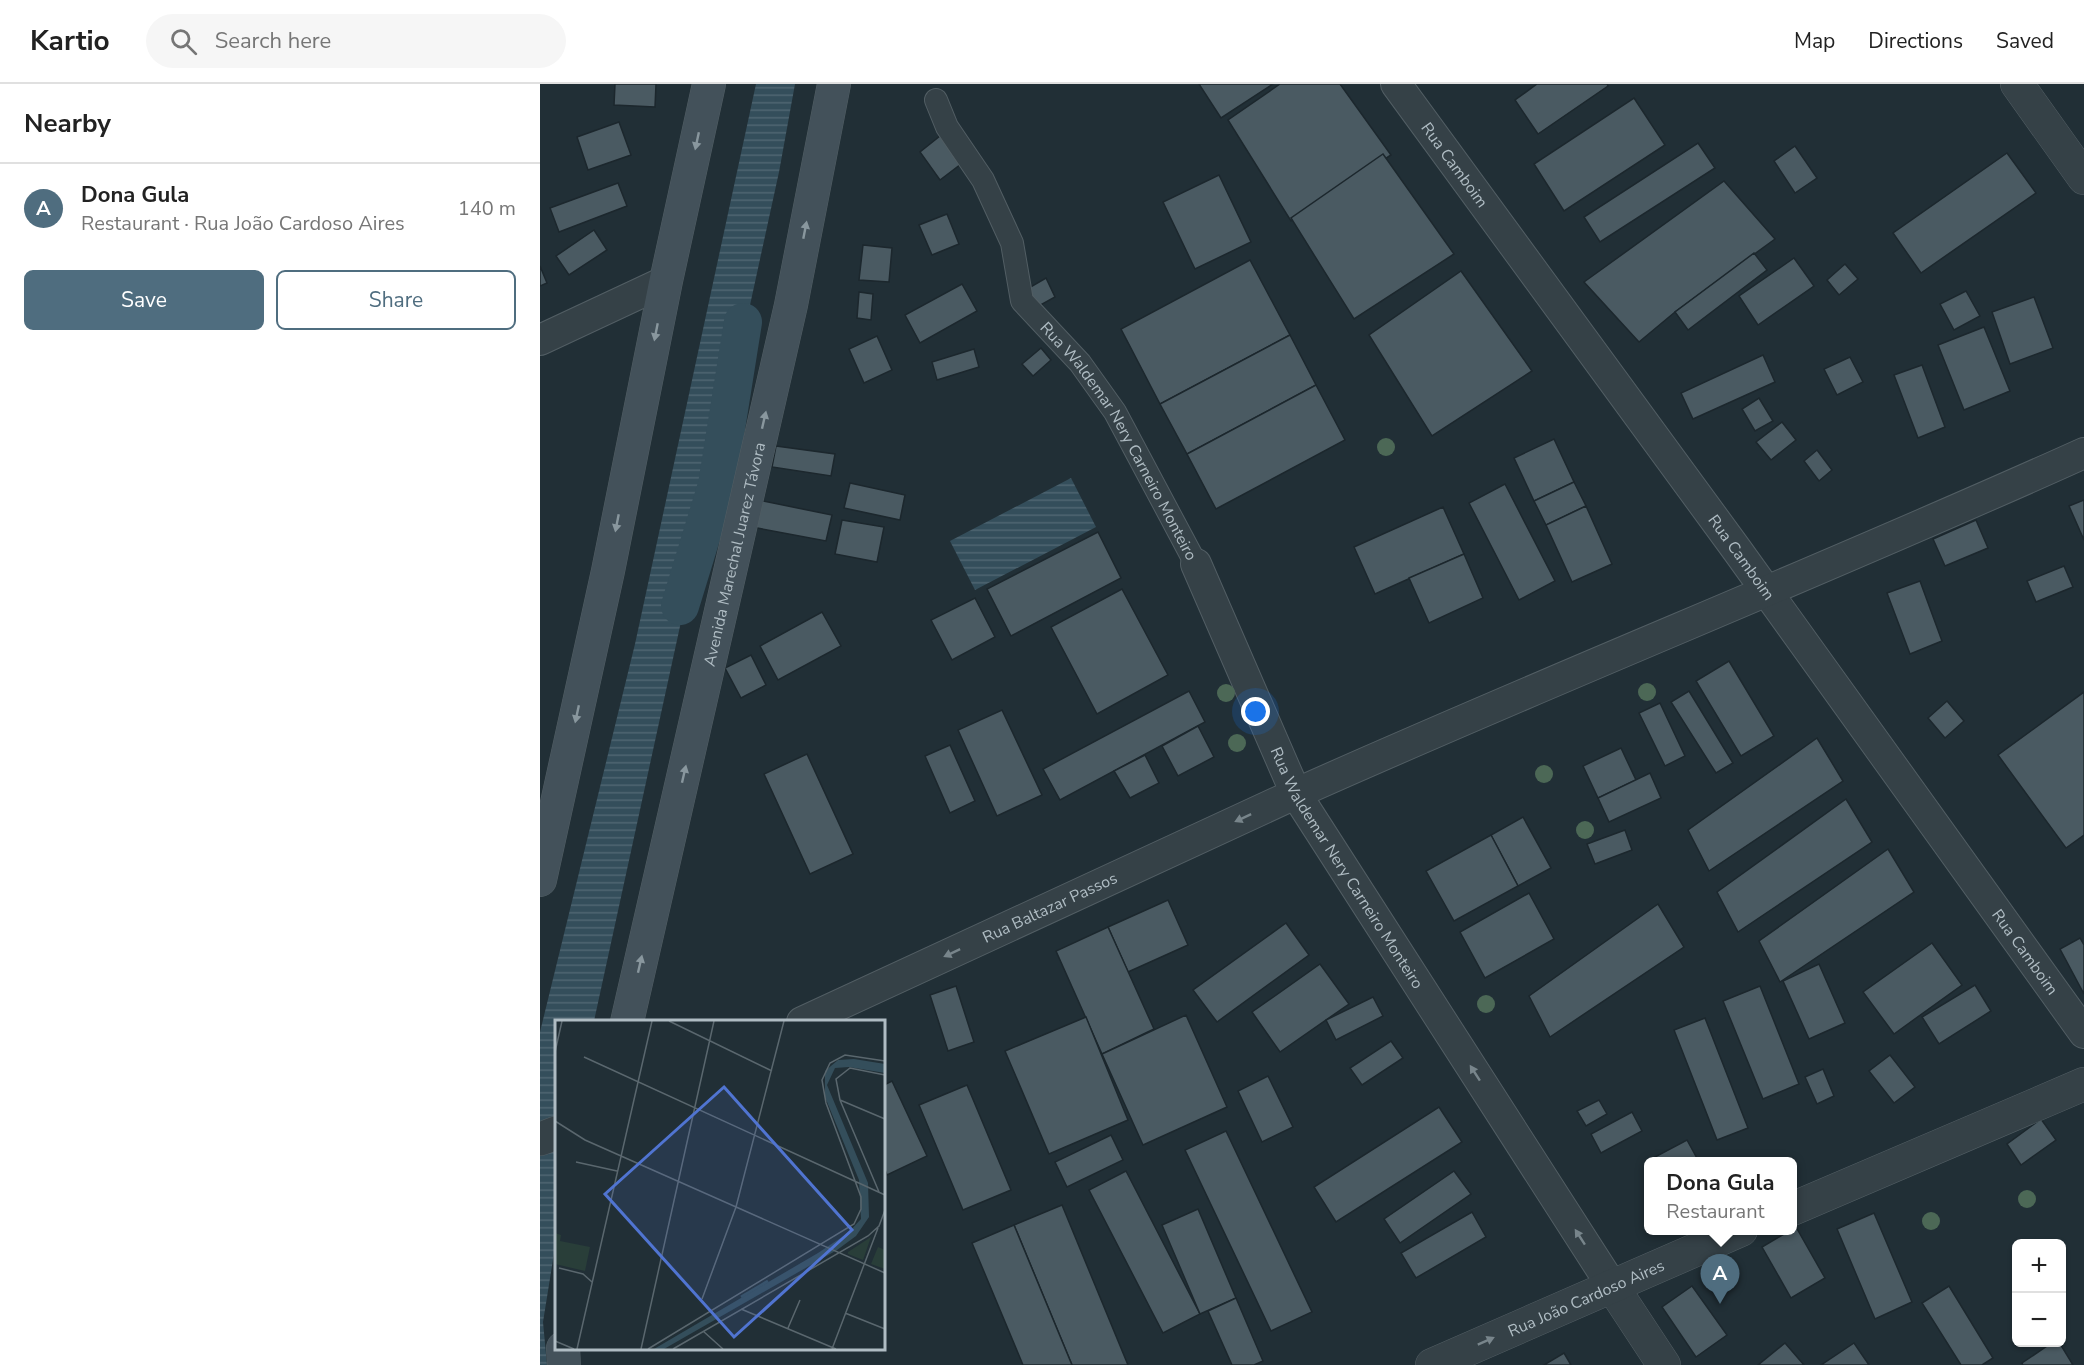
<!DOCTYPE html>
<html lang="en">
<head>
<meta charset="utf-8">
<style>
	:root { --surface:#fff; --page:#f6f6f6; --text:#222; --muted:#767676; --line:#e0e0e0; --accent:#4f6d7f }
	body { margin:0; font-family:"Nunito Sans",sans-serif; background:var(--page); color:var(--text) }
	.controls { position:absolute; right:18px; bottom:18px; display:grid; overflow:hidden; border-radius:9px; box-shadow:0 2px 4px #0004 }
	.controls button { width:54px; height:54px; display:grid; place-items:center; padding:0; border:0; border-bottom:2px solid var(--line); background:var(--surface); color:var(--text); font:30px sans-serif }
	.you { position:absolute; left:716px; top:628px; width:21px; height:21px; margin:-15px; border:4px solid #fff; border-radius:50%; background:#1a73e8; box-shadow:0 0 0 9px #1a73e833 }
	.badge { display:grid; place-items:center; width:39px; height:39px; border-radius:50%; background:var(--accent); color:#fff; font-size:20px; font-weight:700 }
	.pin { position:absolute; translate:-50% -50px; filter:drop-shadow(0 2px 3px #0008) }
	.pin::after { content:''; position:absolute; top:32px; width:21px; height:18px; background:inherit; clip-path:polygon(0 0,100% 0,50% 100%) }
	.popup { position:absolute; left:1104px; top:1073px; width:153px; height:78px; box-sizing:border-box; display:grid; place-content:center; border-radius:9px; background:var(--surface); filter:drop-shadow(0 2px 4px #0005); font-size:20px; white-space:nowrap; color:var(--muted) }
	.popup b { font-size:22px; color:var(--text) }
	.popup::after { content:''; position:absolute; left:50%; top:100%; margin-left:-12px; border:12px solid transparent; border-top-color:var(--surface) }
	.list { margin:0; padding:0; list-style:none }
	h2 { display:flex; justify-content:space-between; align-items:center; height:78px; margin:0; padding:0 24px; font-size:26px }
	h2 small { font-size:20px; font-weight:400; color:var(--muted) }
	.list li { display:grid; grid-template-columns:39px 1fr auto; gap:18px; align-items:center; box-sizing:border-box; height:90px; padding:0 24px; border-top:2px solid var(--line) }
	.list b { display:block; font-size:22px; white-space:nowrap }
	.list p { margin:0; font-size:20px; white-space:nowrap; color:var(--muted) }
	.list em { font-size:20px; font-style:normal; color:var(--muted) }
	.actions { display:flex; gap:12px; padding:18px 24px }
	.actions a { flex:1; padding:14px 0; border:2px solid var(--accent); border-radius:9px; text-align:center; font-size:21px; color:var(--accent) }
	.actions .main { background:var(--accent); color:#fff }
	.icon { flex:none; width:33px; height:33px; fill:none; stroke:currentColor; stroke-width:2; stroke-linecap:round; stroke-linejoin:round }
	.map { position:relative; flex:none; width:1544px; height:1281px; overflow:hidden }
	header { display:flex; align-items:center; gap:36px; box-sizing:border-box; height:84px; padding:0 30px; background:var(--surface); border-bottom:2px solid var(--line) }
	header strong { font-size:28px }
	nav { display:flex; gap:33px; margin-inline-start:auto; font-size:21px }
	.search { width:420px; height:54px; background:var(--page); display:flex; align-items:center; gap:15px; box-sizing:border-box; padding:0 21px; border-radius:33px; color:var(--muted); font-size:22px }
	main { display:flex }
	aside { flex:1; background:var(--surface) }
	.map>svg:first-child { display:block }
</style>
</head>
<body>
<header>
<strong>Kartio</strong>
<div class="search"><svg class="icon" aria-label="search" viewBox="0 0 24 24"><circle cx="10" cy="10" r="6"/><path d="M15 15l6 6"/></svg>Search here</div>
<nav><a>Map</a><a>Directions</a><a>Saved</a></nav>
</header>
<main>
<aside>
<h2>Nearby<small></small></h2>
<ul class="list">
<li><span class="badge">A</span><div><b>Dona Gula</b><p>Restaurant · Rua João Cardoso Aires</p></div><em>140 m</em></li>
</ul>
<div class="actions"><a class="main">Save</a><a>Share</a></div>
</aside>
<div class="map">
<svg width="1544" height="1281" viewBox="0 0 1544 1281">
	<defs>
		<pattern id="water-rules" width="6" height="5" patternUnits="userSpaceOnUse" patternTransform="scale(1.5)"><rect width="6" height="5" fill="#344e5b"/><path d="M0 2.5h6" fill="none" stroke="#4f6671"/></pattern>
	</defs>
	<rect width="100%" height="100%" fill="#212f36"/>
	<!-- water -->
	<g fill="url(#water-rules)">
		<polygon points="216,0 255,0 239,88 54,937 16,938 16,1157 3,1238 7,1281 0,1281 0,948 95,560"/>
		<polygon points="531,394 556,443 435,506 410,457"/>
	</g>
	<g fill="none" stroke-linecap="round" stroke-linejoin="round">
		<!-- canal -->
		<polyline stroke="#344e5b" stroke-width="38" points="140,522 177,401 203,238"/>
	</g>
	<!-- building -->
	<g fill="#4a5a62" stroke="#1c272d" stroke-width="1.5">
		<polygon points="75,0 116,0 115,23 74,21"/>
		<polygon points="659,0 733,0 681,34"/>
		<polygon points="740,0 800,0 851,71 751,137 688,36"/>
		<polygon points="997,0 1067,0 1068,2 998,50 975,16"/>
		<polygon points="1094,14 1125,61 1024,127 994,80"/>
		<polygon points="79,38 91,71 48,86 37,53"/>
		<polygon points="400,52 421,80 400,96 380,68"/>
		<polygon points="1158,59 1175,84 1060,158 1044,133"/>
		<polygon points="1255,62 1277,94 1255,109 1234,77"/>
		<polygon points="1467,69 1496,109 1381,189 1353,149"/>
		<polygon points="843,70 914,170 814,235 751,134"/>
		<polygon points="679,91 711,158 655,185 623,118"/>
		<polygon points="1184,97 1235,155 1135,228 1099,258 1044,198"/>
		<polygon points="78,99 87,122 19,148 10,124"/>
		<polygon points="407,130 419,160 392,171 379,141"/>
		<polygon points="54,146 67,166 29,191 16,172"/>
		<polygon points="323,161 352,164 349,198 319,196"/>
		<polygon points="1214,169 1227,186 1148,246 1135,228"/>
		<polygon points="1254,174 1274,202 1218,241 1199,212"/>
		<polygon points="710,176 750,251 620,320 581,245"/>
		<polygon points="1305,180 1318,195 1299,211 1287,196"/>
		<polygon points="0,182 7,199 0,202"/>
		<polygon points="921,187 992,287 892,352 829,251"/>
		<polygon points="506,194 515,213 497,223 487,205"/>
		<polygon points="422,200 437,227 380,259 365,231"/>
		<polygon points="1426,207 1440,232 1414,246 1400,220"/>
		<polygon points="319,208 333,210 331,236 317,234"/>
		<polygon points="1494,213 1513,264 1470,280 1452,228"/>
		<polygon points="1444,243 1470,307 1424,326 1398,261"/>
		<polygon points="750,251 776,301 647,370 620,320"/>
		<polygon points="337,252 352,286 324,299 309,265"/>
		<polygon points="501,264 511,276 493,292 482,280"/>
		<polygon points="434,265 439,283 397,296 392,278"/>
		<polygon points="1223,271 1235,298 1153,335 1141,309"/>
		<polygon points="1310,273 1323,298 1297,311 1284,285"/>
		<polygon points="1382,281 1405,343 1378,354 1354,291"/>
		<polygon points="776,301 805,356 676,425 647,370"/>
		<polygon points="1219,314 1233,337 1215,347 1202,325"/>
		<polygon points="1242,338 1256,356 1231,376 1216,358"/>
		<polygon points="1014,355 1034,398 994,417 974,374"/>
		<polygon points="236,362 295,370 291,392 232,383"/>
		<polygon points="1277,366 1292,386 1279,397 1264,377"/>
		<polygon points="1034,398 1046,422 1006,441 994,417"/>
		<polygon points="310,399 365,411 360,436 304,424"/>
		<polygon points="965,400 1015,497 979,516 929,419"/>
		<polygon points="218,416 292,431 286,457 212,443"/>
		<polygon points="1544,416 1544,456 1529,422"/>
		<polygon points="1046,422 1072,480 1032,498 1006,441"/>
		<polygon points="903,423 924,470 835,510 814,463"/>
		<polygon points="302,436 344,443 337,478 295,470"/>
		<polygon points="1436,436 1448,464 1405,482 1393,455"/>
		<polygon points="558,448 581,494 471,552 447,505"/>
		<polygon points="924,470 943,514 889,539 869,494"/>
		<polygon points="1524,482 1533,503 1496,518 1487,497"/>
		<polygon points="1380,497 1402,557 1370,570 1347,509"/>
		<polygon points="582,505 628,591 557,630 511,543"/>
		<polygon points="435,514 455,553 412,576 391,536"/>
		<polygon points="282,528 301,562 238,596 220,562"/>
		<polygon points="211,571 226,601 201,614 185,584"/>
		<polygon points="1189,577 1234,652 1201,672 1156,597"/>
		<polygon points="649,607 665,638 520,716 503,685"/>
		<polygon points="1149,607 1193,679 1176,689 1131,618"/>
		<polygon points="1544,608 1544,751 1526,764 1458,671"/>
		<polygon points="1407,617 1424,637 1405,654 1388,634"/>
		<polygon points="1120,619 1145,672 1125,682 1099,629"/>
		<polygon points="462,626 502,711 457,732 418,646"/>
		<polygon points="658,642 674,673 638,692 622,662"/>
		<polygon points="1277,654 1303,697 1169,787 1148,746"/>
		<polygon points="410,661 435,717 410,729 385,672"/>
		<polygon points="1081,664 1096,696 1058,714 1043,682"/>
		<polygon points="267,670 313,770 270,790 224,690"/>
		<polygon points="605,671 619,699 590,714 574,687"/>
		<polygon points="1110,689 1121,714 1069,738 1058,714"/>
		<polygon points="1306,715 1332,758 1198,848 1177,808"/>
		<polygon points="983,733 1011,784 978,802 951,751"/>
		<polygon points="1085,746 1092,766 1055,780 1047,760"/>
		<polygon points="951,751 978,802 914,837 886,787"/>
		<polygon points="1348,765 1374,808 1240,898 1219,857"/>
		<polygon points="989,809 1014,855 945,894 920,848"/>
		<polygon points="628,816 648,861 588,888 568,843"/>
		<polygon points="1118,820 1144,863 1010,953 989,912"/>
		<polygon points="746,839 769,871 677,938 653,906"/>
		<polygon points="568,843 614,945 562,970 516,867"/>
		<polygon points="1540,854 1544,861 1544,910 1520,865"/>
		<polygon points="1392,859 1422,901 1354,950 1323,908"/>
		<polygon points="780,880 809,920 740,968 712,928"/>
		<polygon points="1279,880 1305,939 1269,955 1243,897"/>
		<polygon points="1435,901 1451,927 1399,960 1382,933"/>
		<polygon points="416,902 434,958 408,967 390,911"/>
		<polygon points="1220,902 1259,1000 1223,1015 1183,917"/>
		<polygon points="833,913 843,932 796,956 786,936"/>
		<polygon points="646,931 687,1023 603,1061 562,970"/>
		<polygon points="546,933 588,1036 509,1070 465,967"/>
		<polygon points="1165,934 1208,1044 1177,1056 1134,946"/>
		<polygon points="851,957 863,974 822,1001 810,984"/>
		<polygon points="1350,971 1375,1003 1354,1019 1329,987"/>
		<polygon points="1283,985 1294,1012 1277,1020 1265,993"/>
		<polygon points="728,992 753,1043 722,1058 698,1007"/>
		<polygon points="352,997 387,1072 347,1091 344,1083 344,1001"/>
		<polygon points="427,1001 471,1106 423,1126 379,1021"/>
		<polygon points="1059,1016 1067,1030 1046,1042 1037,1027"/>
		<polygon points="899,1023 922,1058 796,1138 774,1103"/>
		<polygon points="1092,1028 1102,1047 1061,1069 1051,1050"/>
		<polygon points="1501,1035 1516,1056 1481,1081 1467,1060"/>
		<polygon points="686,1047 772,1228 731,1247 645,1066"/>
		<polygon points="571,1051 583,1076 527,1103 515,1078"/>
		<polygon points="1147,1056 1159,1078 1115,1078 1113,1074"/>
		<polygon points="586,1087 660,1230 623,1249 549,1106"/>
		<polygon points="914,1087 931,1110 860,1159 844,1135"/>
		<polygon points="522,1121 588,1281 532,1281 474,1141"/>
		<polygon points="658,1125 696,1214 660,1230 622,1141"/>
		<polygon points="932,1128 946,1153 876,1194 861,1169"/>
		<polygon points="1334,1129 1372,1218 1335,1235 1297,1145"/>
		<polygon points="474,1141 532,1281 483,1281 432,1159"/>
		<polygon points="1256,1143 1285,1194 1251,1214 1222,1163"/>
		<polygon points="1152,1202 1187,1251 1156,1273 1122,1223"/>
		<polygon points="1409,1202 1453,1274 1442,1281 1421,1281 1382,1219"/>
		<polygon points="696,1214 723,1277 714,1281 692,1281 668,1227"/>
		<polygon points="1513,1258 1519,1258 1533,1281 1483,1281 1482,1279"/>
		<polygon points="1245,1259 1264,1281 1218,1281"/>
		<polygon points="1314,1259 1329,1281 1281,1281"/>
		<polygon points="1024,1269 1031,1281 1004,1281"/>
	</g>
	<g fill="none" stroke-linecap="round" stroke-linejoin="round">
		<defs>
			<g id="pedestrian">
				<path id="s1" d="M396,16L407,43L443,96L472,159L482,217L540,279L575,328L656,480"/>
			</g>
			<g id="minor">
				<path id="s2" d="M856,0L1197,466L1544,949"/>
				<polyline points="0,256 126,197"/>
				<path id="s3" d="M656,480L756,710L1072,1202"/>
				<path id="s4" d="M262,938C426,862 590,785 755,710C1016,593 1283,487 1544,369"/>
			</g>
			<g id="tertiary">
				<polyline points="1477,0 1544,94"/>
				<polyline points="0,1055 16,1049"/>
				<polyline points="1252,1125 1544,1000"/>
				<polyline points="1072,1202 1124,1281"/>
				<path id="s5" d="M892,1281L1201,1146"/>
			</g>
			<g id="secondary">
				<polyline points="0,796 68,487 126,197 169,0"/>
				<path id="s6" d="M87,938L251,221L294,0"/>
				<polyline points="23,1264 24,1281"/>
			</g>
		</defs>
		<!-- pedestrian casing -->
		<use href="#pedestrian" stroke="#525e64" stroke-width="24"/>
		<!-- minor casing -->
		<use href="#minor" stroke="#525e64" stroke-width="32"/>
		<!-- tertiary casing -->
		<use href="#tertiary" stroke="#525e64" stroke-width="34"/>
		<!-- secondary casing -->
		<use href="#secondary" stroke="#525e64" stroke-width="34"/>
		<!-- pedestrian -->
		<use href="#pedestrian" stroke="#354147" stroke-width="22"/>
		<!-- minor -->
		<use href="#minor" stroke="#354147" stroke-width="30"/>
		<!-- tertiary -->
		<use href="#tertiary" stroke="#354147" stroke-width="33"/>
		<!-- secondary -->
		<use href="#secondary" stroke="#43515a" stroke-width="33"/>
	</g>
	<!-- trees -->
	<g fill="#4c6856">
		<circle cx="846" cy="363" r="9"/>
		<circle cx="1107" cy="608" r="9"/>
		<circle cx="686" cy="609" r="9"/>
		<circle cx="697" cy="659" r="9"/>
		<circle cx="1004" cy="690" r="9"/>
		<circle cx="1045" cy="746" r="9"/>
		<circle cx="946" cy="920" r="9"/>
		<circle cx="1487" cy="1115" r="9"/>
		<circle cx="1391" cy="1137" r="9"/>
	</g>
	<!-- one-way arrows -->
	<defs><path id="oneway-solid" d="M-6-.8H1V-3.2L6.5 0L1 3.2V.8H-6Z" transform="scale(1.5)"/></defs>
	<g fill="#89979e">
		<use href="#oneway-solid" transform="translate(157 57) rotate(102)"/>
		<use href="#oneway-solid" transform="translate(265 146) rotate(-79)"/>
		<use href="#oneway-solid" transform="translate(116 248) rotate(101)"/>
		<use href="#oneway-solid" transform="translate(224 336) rotate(-77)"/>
		<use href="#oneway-solid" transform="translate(77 439) rotate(101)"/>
		<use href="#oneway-solid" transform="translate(37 630) rotate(102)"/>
		<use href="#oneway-solid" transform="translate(144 690) rotate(-77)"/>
		<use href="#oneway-solid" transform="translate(100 880) rotate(-77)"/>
	</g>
	<g fill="#78858b">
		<use href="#oneway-solid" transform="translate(703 734) rotate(155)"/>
		<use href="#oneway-solid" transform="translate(412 869) rotate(155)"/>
		<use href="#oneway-solid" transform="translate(935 989) rotate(-123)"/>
		<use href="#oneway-solid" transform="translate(1040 1153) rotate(-123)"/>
		<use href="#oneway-solid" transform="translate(946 1257) rotate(-24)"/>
	</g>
	<g text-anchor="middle" stroke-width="6" stroke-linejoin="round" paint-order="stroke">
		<!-- street labels -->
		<g font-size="16" fill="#afbcc3" stroke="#1a252b">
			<text dy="6" stroke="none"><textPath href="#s2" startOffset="100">Rua Camboim</textPath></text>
			<text dy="6" stroke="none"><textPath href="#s1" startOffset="393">Rua Waldemar Nery Carneiro Monteiro</textPath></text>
			<text dy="6" stroke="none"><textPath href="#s6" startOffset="480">Avenida Marechal Juarez Távora</textPath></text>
			<text dy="6" stroke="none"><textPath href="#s2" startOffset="586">Rua Camboim</textPath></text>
			<text dy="6" stroke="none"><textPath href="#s3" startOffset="340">Rua Waldemar Nery Carneiro Monteiro</textPath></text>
			<text dy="6" stroke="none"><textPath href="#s4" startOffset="273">Rua Baltazar Passos</textPath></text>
			<text dy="6" stroke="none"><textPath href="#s2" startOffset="1072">Rua Camboim</textPath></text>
			<text dy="6" stroke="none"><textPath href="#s5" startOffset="168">Rua João Cardoso Aires</textPath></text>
		</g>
	</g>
	<!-- overview -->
	<g transform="translate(15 936)">
		<rect width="330" height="330" fill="#212f36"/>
		<path d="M0,213L6,215L5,221L35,227L30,251L0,244ZM323,227L330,230V249L316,244Z" fill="#293e39"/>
		<path d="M316,217L308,240L293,234V232Z" fill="#293e39"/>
		<path d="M299,39L330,44V53L294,47L280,48L272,65L313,163L314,197L301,216L282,230L109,329H99L263,233L293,213L306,199L304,160L270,77V51L283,40Z" fill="#344e5b"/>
		<path fill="none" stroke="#344e5b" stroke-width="3" d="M186,277L213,261"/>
		<path fill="none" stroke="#5a676e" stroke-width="1.5" d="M114,1L217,51M0,32L7,1M29,37L330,175M285,80L330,99M0,101L30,120L330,253M21,142L62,151M324,172L285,80L281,59L295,48L330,55M4,248L28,254L37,262M147,279L181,187L229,1M186,289L281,329M290,293L330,309M233,308L245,280M148,311L168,329M0,321L19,329M22,329L97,1M86,329L159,1M93,329L299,204L306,189V177L271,83L267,60L275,43L290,35L330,41M118,329L313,216L324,206L330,190M277,329L323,208"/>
		<path fill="#5074d1" fill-opacity="0.15" stroke="#5074d1" stroke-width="3" d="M169,67L297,210L179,317L50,174Z"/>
		<rect width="330" height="330" fill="none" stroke="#afbcc3" stroke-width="3"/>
	</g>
</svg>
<div class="controls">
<button>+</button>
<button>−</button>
</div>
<div class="you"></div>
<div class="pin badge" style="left:1180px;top:1220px">A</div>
<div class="popup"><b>Dona Gula</b>Restaurant</div>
</div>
</main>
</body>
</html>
